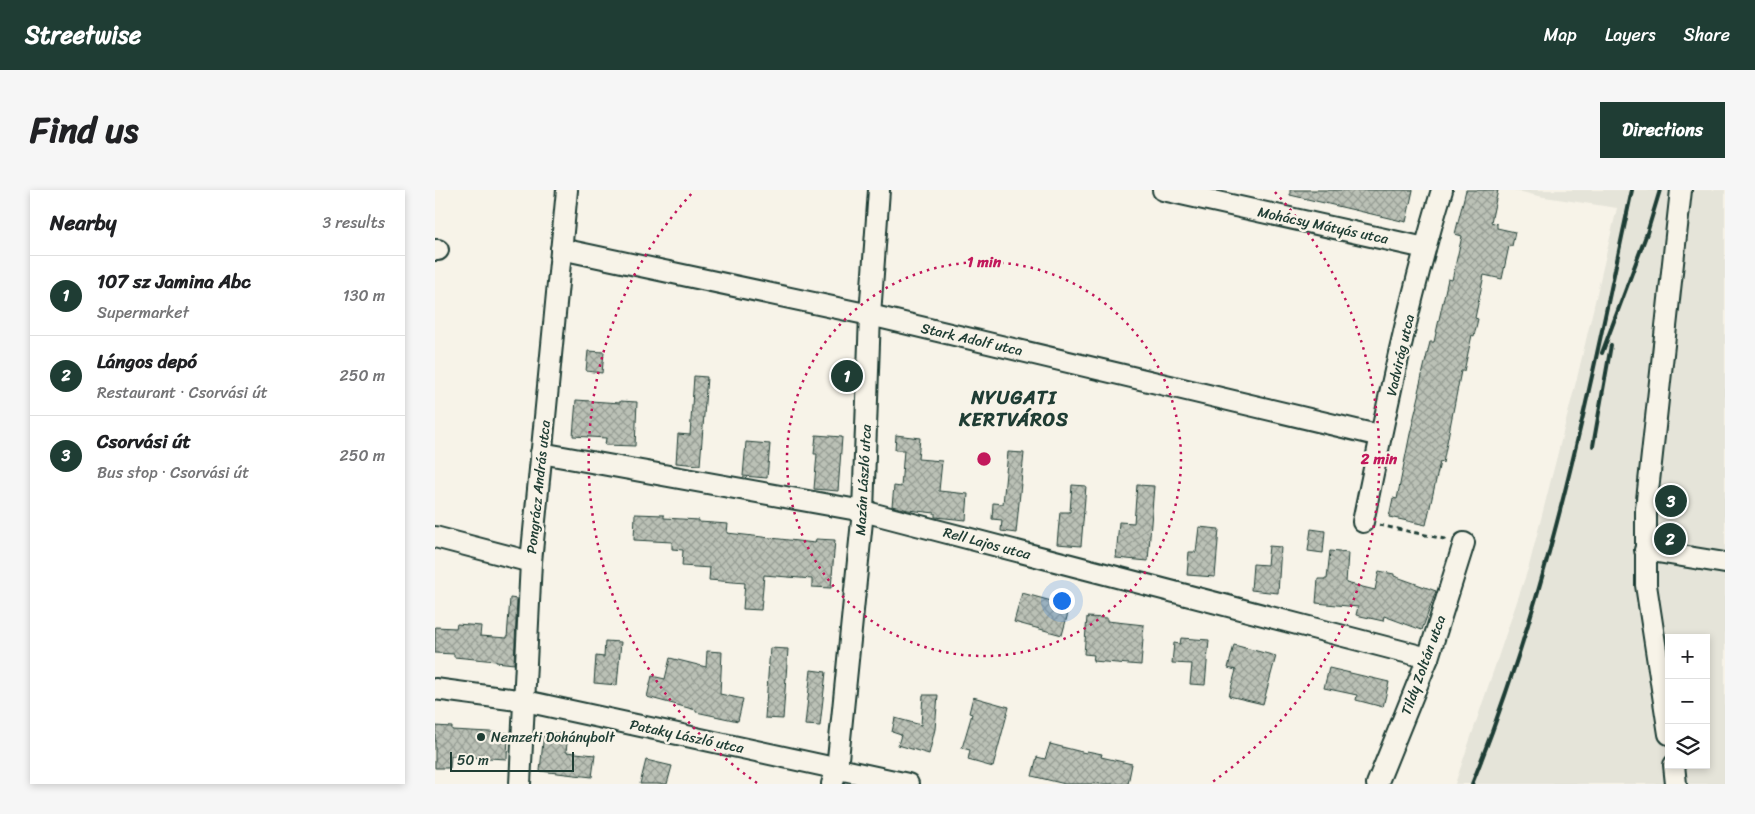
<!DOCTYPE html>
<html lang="en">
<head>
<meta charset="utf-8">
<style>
	:root { --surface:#fff; --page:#f6f6f6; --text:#202124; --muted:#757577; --line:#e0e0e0; --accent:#1f3d34 }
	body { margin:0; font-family:Sriracha,sans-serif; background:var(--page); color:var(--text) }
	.controls { position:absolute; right:15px; bottom:15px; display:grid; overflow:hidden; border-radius:0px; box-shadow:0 2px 8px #0003 }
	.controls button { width:45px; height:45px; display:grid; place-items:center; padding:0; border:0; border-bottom:1px solid var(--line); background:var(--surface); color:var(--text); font:25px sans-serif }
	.scale { position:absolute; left:15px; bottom:12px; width:124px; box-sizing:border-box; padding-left:5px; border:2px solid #1f3d34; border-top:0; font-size:14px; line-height:18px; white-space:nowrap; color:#1f3d34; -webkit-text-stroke:4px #f7f3e8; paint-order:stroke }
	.you { position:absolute; left:626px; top:410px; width:18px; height:18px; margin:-12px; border:4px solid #fff; border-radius:50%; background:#1a73e8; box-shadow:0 0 0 8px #1a73e833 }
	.badge { display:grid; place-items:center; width:32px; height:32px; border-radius:50%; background:var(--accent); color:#fff; font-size:16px; font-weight:700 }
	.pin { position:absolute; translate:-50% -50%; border:2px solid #fff; box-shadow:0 1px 5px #0006 }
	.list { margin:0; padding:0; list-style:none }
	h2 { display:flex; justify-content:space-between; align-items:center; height:65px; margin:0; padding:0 20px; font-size:21px }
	h2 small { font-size:16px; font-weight:400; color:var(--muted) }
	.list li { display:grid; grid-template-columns:32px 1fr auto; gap:15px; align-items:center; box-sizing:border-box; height:80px; padding:0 20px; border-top:1px solid var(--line) }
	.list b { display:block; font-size:19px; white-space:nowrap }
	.list p { margin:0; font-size:16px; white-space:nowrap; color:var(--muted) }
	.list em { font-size:16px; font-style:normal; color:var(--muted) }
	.icon { flex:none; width:28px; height:28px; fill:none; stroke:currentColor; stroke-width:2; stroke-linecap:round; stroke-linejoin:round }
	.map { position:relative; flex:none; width:1290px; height:594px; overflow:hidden; border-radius:0px }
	header { display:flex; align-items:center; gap:30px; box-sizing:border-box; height:70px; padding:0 25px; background:var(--accent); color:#fff }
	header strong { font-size:24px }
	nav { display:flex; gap:28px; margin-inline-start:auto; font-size:18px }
	.intro { display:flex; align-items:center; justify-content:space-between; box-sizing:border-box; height:120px; padding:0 30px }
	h1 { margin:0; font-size:35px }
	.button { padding:12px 22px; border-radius:0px; background:var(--accent); color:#fff; font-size:18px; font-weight:700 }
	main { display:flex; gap:30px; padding:0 30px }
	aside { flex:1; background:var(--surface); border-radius:0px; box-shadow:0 2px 8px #0003 }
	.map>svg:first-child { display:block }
</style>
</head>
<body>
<header>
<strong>Streetwise</strong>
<nav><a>Map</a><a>Layers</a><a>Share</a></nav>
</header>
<div class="intro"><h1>Find us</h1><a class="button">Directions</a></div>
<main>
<aside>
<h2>Nearby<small>3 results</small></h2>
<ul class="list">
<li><span class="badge">1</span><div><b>107 sz Jamina Abc</b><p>Supermarket</p></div><em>130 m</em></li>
<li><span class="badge">2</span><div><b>Lángos depó</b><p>Restaurant · Csorvási út</p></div><em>250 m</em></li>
<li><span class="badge">3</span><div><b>Csorvási út</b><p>Bus stop · Csorvási út</p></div><em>250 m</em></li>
</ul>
</aside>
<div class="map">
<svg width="1290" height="594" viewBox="0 0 1290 594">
	<defs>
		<pattern id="building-cross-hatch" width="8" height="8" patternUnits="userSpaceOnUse" patternTransform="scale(1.25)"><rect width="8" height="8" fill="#bbc1b6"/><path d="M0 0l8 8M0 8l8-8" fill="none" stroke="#979e95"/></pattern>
	</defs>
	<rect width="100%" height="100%" fill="#f7f3e8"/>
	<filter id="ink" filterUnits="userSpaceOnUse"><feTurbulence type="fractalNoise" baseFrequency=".02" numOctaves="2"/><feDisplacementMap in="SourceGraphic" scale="10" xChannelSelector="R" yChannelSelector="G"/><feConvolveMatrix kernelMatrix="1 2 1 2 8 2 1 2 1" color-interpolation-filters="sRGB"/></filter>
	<g filter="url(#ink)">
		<!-- built -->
		<path fill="#e5e4d9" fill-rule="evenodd" d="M1079,0H1290V594H1020L1094,376L1143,184L1182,18L1103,6ZM1234,448H1271V575H1234Z"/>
		<!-- building -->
		<g fill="url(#building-cross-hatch)" stroke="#1f3d34">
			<polygon points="855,0 978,0 971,32 855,5"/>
			<polygon points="1031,0 1063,0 1056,32 1062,34 1062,38 1080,42 1077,56 1074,56 1067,89 1049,85 1040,128 1043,129 1039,146 1037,145 1029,181 1026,181 1008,273 1005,272 991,335 954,327 958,308 962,309 975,244 985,202 983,202 995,152 999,152 1013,89 1017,90 1027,46 1020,44"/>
			<polygon points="153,161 169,162 167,183 151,181"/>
			<polygon points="259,186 272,187 265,275 241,273 243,244 255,245"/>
			<polygon points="141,210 185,213 185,211 202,212 200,256 170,255 171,248 138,246"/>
			<polygon points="381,245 407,247 403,301 379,299 382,264 379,264"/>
			<polygon points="461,245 485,248 483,269 507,271 504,301 533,304 531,330 500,327 500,323 473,320 457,316 459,296 466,297 469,260 460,260"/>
			<polygon points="311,252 335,254 332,288 308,286"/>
			<polygon points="573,262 589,263 581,343 566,341 567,330 557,329 558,313 568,314"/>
			<polygon points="637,295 651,296 646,356 622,354 625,322 635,322"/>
			<polygon points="702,295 719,296 713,371 681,368 684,332 699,333"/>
			<polygon points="200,324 229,325 229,328 264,330 264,332 293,334 292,343 380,353 381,349 400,350 396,398 377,397 377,389 329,385 326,420 308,419 310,393 274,390 275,378 247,376 248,360 237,359 237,352 199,350"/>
			<polygon points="764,337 784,339 780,387 752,385 754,362 761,362"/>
			<polygon points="876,339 890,341 888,363 873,361"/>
			<polygon points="834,356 846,357 843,403 816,400 818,374 832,375"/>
			<polygon points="895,361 913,363 911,393 940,400 944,381 959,384 959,386 1001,401 987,440 949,426 948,431 921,425 923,417 881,413 883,389 892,389"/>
			<polygon points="587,403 635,416 627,445 579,432"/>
			<polygon points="75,408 82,409 79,474 61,472 61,471 19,467 19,464 0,463 0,437 21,438 22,434 46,436 45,446 72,448"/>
			<polygon points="652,427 672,428 672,431 709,435 706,475 658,471 659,465 649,464"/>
			<polygon points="746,448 774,450 770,495 755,494 757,474 737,473 739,453 745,454"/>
			<polygon points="170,451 186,452 182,495 159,493 161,466 169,467"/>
			<polygon points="799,455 841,466 828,514 794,506 801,480 793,478"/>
			<polygon points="335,458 353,459 348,529 330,528"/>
			<polygon points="272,461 287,462 285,504 308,509 303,531 261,522 261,520 212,507 217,486 230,489 235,468 271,477"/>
			<polygon points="894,478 954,492 948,517 921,510 922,505 889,498"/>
			<polygon points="376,480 391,482 385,536 370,535"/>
			<polygon points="488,505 503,505 500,539 494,564 463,555 466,545 457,542 460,528 486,535"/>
			<polygon points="538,507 574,517 558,577 533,570 535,560 527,558 537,524 534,523"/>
			<polygon points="0,536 17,537 17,540 73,543 72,569 16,566 15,578 0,578"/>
			<polygon points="109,542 133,545 131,562 160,565 157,587 105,581"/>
			<polygon points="615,554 651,563 652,561 667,564 666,567 697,574 693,594 630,594 597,586 602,567 610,569"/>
			<polygon points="211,570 237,576 232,594 205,594"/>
		</g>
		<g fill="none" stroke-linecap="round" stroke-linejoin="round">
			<defs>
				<g id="minor">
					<polyline points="728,0 990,58"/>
					<polyline points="126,59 435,125 946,246"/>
					<polyline points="0,60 3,60"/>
					<polyline points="106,263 428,321 993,468"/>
					<path d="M928,332C951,220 974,108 1007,0"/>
					<polyline points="0,347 96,372"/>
					<polyline points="1210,360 1290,373"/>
					<polyline points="0,499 90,511 473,594"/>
					<polyline points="1234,544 1211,395 1211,319 1246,0"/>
					<polyline points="1239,575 1241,594"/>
					<polyline points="85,594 96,372 132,0"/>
					<polyline points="397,594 402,579 428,321 435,125 444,0"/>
					<polyline points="942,594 993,468 1029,353"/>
				</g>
			</defs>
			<!-- minor casing -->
			<use href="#minor" stroke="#1f3d34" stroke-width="24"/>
			<!-- path -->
			<polyline stroke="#1f3d34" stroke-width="3" stroke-dasharray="5 4" stroke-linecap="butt" points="944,335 1014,350"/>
			<!-- minor -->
			<use href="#minor" stroke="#f7f3e8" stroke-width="20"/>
			<!-- rail -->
			<g stroke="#1f3d34" stroke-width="4">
				<polyline points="1167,163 1212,43 1225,0"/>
				<polyline points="1158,256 1176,155"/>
				<path d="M1037,594C1071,509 1099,421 1122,332C1151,222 1173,111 1197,0"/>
			</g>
		</g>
	</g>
	<!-- distance rings -->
	<g fill="none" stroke="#c2185b" stroke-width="2.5" stroke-dasharray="2.5 5">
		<circle cx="549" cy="269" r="197"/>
		<path d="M322 593A395 395 0 0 1 258 2M840 2A395 395 0 0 1 776 593"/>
	</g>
	<!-- markers -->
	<circle fill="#1f3d34" stroke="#f7f3e8" stroke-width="2" cx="46" cy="547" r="5"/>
	<g text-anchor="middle" stroke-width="5" stroke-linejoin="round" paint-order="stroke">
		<!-- street labels -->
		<g font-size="14" fill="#1f3d34" stroke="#f7f3e8">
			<text transform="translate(888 35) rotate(12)" y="5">Mohácsy Mátyás utca</text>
			<text transform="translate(537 149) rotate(13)" y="5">Stark Adolf utca</text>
			<text transform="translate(965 165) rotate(-77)" y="5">Vadvirág utca</text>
			<text transform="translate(428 290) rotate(-87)" y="5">Mazán László utca</text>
			<text transform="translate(103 297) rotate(-84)" y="5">Pongrácz András utca</text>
			<text transform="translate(552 353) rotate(15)" y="5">Rell Lajos utca</text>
			<text transform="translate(988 475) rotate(-70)" y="5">Tildy Zoltán utca</text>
			<text transform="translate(252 546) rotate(12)" y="5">Pataky László utca</text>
		</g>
		<!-- poi labels -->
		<g font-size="14" fill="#1f3d34" stroke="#f7f3e8" text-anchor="start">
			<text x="56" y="552">Nemzeti Dohánybolt</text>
		</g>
		<!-- district labels -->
		<g font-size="19" font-weight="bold" letter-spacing="1" fill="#1f3d34" stroke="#f7f3e8">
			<text x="579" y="214">NYUGATI<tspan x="579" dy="22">KERTVÁROS</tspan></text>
		</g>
	</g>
	<circle cx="549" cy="269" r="8" fill="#c2185b" stroke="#f7f3e8" stroke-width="2.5"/>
	<g font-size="15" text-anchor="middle" font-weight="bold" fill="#c2185b" stroke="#f7f3e8" stroke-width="5" stroke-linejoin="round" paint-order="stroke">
		<text x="549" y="77">1 min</text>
		<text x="944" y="274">2 min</text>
	</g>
</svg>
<div class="controls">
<button>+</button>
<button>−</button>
<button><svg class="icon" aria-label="layers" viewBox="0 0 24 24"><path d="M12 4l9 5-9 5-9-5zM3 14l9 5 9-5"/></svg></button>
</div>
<div class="scale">50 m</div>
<div class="you"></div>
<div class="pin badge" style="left:412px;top:186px">1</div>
<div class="pin badge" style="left:1235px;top:349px">2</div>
<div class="pin badge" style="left:1236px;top:311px">3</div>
</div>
</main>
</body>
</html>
